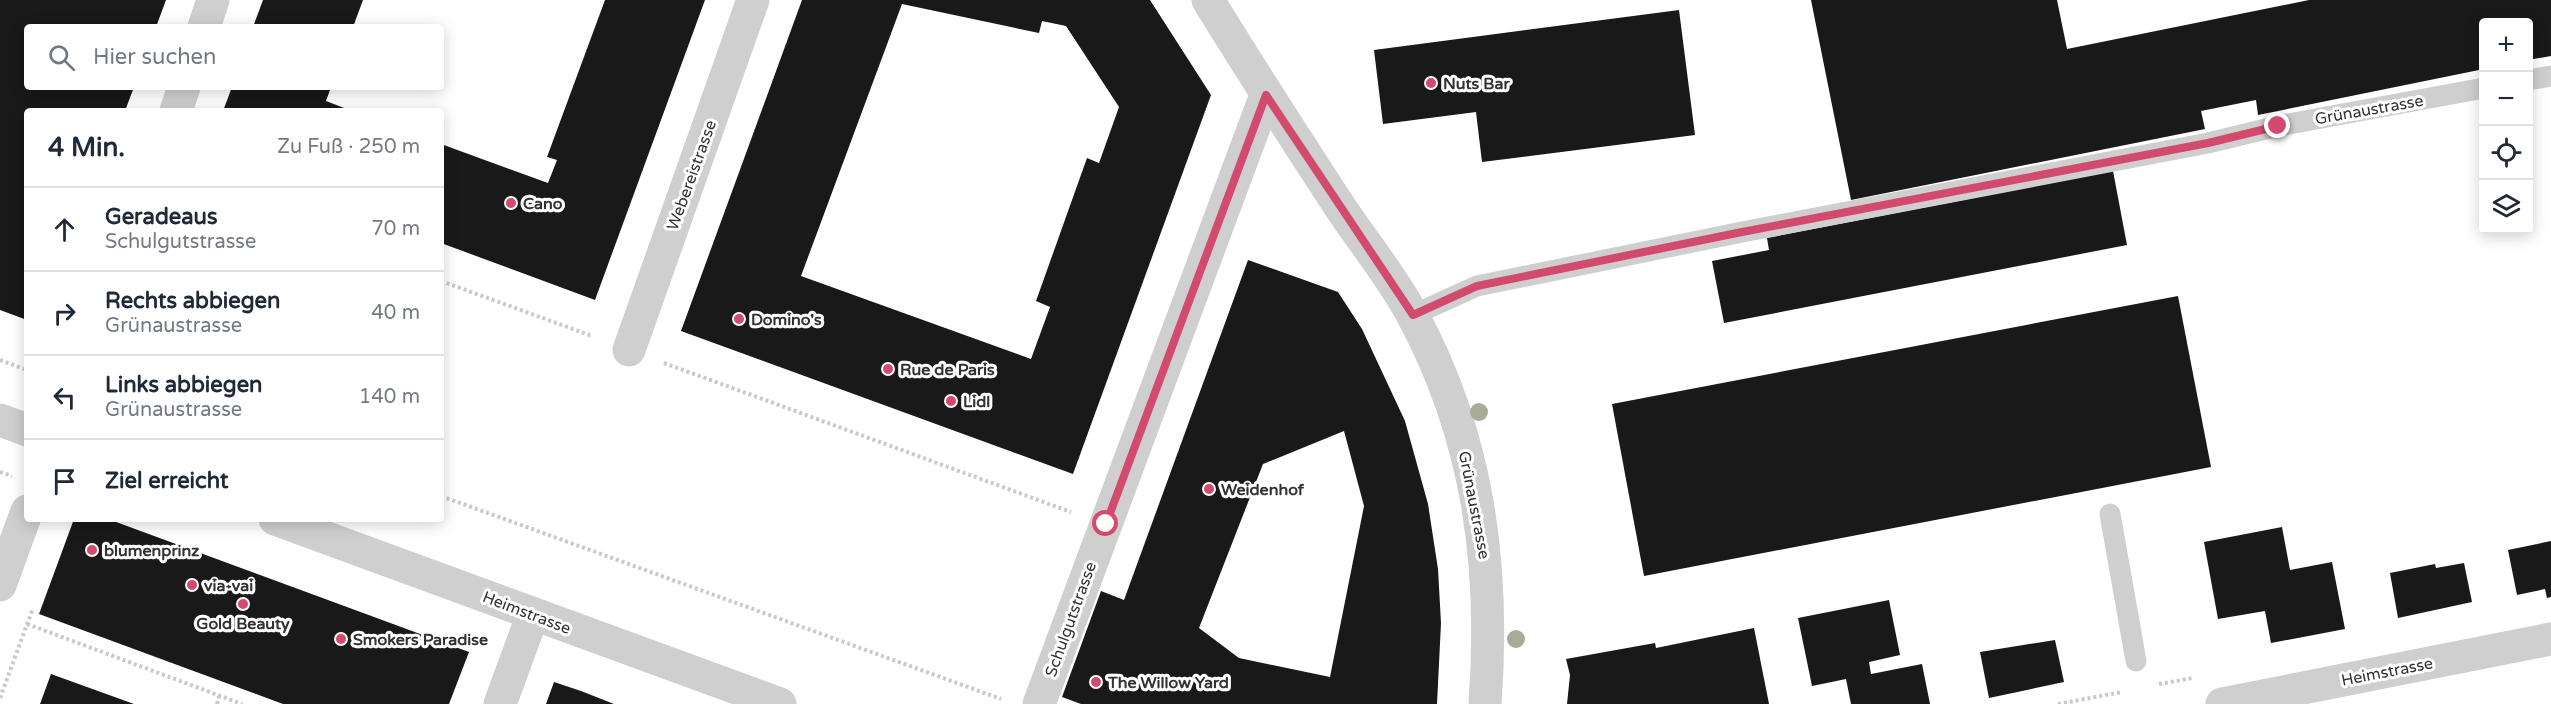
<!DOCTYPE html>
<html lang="de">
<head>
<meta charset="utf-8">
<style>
	:root { --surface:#fff; --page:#f6f6f7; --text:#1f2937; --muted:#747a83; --line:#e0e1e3 }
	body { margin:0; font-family:"Varela Round",sans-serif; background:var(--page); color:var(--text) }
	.controls { position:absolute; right:18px; top:18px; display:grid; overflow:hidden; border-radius:6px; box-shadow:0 3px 15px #0003 }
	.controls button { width:54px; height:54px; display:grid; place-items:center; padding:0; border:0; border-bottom:2px solid var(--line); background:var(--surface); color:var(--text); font:30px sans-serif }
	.stop { position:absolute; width:18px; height:18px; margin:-14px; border:4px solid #d24b6f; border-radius:50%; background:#fff }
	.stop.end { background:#d24b6f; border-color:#fff; box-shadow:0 2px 6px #0008 }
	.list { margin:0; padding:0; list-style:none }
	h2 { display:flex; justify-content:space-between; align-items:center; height:78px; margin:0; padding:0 24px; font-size:26px }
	h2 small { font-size:20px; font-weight:400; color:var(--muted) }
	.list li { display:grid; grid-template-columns:39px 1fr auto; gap:18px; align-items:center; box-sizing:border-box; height:84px; padding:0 24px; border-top:2px solid var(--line) }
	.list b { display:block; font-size:22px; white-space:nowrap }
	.list p { margin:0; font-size:20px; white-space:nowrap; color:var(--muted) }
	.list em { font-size:20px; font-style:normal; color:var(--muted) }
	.icon { flex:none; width:33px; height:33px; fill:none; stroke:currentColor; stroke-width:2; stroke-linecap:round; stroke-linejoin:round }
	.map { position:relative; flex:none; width:2551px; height:704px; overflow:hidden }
	.search { position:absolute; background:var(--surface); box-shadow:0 3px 15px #0003; left:24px; top:24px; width:420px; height:66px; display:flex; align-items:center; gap:15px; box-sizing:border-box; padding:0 21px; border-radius:6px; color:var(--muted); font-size:22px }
	.panel { position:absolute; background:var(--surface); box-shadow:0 3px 15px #0003; left:24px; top:108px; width:420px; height:414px; border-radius:6px }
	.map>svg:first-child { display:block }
</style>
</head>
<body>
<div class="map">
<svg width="2551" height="704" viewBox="0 0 2551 704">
	<rect width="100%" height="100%" fill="#fff"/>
	<!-- building -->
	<g fill="#191919" fill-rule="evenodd">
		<polygon points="0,0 166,0 156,27 27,27 27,87 134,87 125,111 27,111 27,320 0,310"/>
		<polygon points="263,0 363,0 353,27 253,27"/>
		<polygon points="605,0 705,0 595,300 441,243 441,144 548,183 557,160 547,157"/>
		<path d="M802,0H1150L1211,95L1073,474L681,331ZM902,4L1039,33L1042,21L1066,26L1119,107L1099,163L1087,158L1036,301L1050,307L1031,359L801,276Z"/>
		<polygon points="1811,0 2057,0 2067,49 2309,0 2551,0 2551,56 2528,60 2528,22 2484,22 2484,69 2258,115 2256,100 2201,111 2205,129 1851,200"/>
		<polygon points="1679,10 1695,135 1482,162 1476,112 1383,124 1374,50"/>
		<polygon points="232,87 331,87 326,101 352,111 223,111"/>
		<polygon points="2113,171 2127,245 1724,323 1712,261 1769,250 1767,238"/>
		<path d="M1248,260L1338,292L1362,329L1405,421L1428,504L1438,569L1441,623L1437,704H1081L1062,697L1101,591L1124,600ZM1344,431L1364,506L1330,677L1239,658L1199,628L1263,464Z"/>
		<polygon points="2178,296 2211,467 1644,576 1612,404"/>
		<polygon points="108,519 469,652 449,704 283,704 39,614 74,519"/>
		<polygon points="2282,527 2290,570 2332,562 2345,629 2271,643 2265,611 2218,619 2204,542"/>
		<polygon points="2551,541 2551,597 2547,598 2545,589 2517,595 2508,550"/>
		<polygon points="2464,563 2472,602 2398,618 2390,573 2435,564 2436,568"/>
		<polygon points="1889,600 1900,655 1869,662 1871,674 1922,664 1930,704 1851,704 1846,679 1812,686 1798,618"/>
		<polygon points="1754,628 1769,704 1567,704 1570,675 1566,659 1655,643 1656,648"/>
		<polygon points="2055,640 2064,682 1989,698 1980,652"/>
		<polygon points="51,674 134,704 40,704"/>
		<polygon points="554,682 581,691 614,704 546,704"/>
	</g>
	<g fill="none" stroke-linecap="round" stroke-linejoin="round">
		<!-- path -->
		<g stroke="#c9c9c9" stroke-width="4" stroke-dasharray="3 3" stroke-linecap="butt">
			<polyline points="441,281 592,336"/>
			<polyline points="0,360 27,370"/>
			<polyline points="664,363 1071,512"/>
			<polyline points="0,472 12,476"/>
			<polyline points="441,496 1001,699"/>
			<polyline points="71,519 74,520"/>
			<polyline points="27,624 242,704"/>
			<polyline points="2159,684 2193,678"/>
			<polyline points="0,698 33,608"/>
			<polyline points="217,704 219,696"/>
			<polyline points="2058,704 2122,692"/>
		</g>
		<!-- service -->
		<g stroke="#cfcfcf" stroke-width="21">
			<polyline points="2528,80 2551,76"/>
			<polyline points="1413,315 1477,286 1742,232 2208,143 2278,126 2484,88"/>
			<polyline points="2110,514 2136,661"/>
		</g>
		<!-- minor -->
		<g stroke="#cfcfcf" stroke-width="33">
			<path d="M1208,0C1251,70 1295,138 1340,207C1364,243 1393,278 1413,316C1479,439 1495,567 1485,704"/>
			<polyline points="204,27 213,0"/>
			<polyline points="176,111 184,87"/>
			<polyline points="629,350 753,0"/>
			<polyline points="0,585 27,511"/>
			<polyline points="500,704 533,614"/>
			<polyline points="1039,704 1266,95"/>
		</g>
		<!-- tertiary -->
		<g stroke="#cfcfcf" stroke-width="33">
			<polyline points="0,420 27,430"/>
			<polyline points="275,519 780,704"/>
			<polyline points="2222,704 2551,639"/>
		</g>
	</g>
	<!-- trees -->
	<g fill="#a6ac98">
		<circle cx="1479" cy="412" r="9"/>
		<circle cx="1516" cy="639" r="9"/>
	</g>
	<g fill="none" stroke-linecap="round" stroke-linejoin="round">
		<!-- route -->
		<polyline stroke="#d24b6f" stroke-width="8" points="1106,524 1266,95 1413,315 1477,286 1742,232 2208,143 2278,126"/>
	</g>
	<!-- markers -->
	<g fill="#d24b6f" stroke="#fff" stroke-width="2">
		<circle cx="1431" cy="83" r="6"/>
		<circle cx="511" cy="203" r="6"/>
		<circle cx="739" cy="319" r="6"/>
		<circle cx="888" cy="369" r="6"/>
		<circle cx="951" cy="401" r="6"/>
		<circle cx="1209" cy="489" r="6"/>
		<circle cx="92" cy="550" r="6"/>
		<circle cx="192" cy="585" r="6"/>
		<circle cx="243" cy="604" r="6"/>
		<circle cx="341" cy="639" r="6"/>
		<circle cx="1096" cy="682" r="6"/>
	</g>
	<g text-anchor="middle" stroke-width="6" stroke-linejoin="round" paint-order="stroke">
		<!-- poi labels -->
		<g font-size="16" font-weight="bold" fill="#323232" stroke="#fff" text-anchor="start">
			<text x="1443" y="89">Nuts Bar</text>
			<text x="523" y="209">Cano</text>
			<text x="751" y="325">Domino's</text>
			<text x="900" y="375">Rue de Paris</text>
			<text x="963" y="407">Lidl</text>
			<text x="1221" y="495">Weidenhof</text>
			<text x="104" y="556">blumenprinz</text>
			<text x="204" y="591">via-vai</text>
			<text x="243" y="629" text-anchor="middle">Gold Beauty</text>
			<text x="353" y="645">Smokers Paradise</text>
			<text x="1108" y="688">The Willow Yard</text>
		</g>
		<!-- street labels -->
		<g font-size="16" fill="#323232" stroke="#fff">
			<text transform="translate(2369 109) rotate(-10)" y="6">Grünaustrasse</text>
			<text transform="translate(691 175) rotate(-70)" y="6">Webereistrasse</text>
			<text transform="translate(1475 505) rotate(79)" y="6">Grünaustrasse</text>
			<text transform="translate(527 612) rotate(21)" y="6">Heimstrasse</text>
			<text transform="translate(1070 619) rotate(-70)" y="6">Schulgutstrasse</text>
			<text transform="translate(2387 671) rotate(-11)" y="6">Heimstrasse</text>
		</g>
	</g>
</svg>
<div class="controls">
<button>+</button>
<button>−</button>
<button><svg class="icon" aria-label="locate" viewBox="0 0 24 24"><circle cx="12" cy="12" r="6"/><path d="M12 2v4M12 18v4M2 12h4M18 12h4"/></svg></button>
<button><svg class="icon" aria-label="layers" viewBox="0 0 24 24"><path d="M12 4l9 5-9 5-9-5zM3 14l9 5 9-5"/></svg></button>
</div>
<div class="stop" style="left:1106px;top:524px"></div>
<div class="stop end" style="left:2278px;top:126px"></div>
<div class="search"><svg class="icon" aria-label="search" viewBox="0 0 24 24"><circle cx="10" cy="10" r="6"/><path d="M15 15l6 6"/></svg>Hier suchen</div>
<section class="panel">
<h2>4 Min.<small>Zu Fuß · 250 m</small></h2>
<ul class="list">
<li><svg class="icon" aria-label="ahead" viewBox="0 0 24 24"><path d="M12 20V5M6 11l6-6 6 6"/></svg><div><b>Geradeaus</b><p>Schulgutstrasse</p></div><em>70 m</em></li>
<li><svg class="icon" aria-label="right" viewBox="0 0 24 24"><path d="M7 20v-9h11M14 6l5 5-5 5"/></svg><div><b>Rechts abbiegen</b><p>Grünaustrasse</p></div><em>40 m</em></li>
<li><svg class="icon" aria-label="left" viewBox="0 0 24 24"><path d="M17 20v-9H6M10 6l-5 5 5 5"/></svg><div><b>Links abbiegen</b><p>Grünaustrasse</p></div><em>140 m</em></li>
<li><svg class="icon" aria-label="arrive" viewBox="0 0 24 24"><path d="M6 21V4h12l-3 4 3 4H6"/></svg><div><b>Ziel erreicht</b></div></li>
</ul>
</section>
</div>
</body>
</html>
